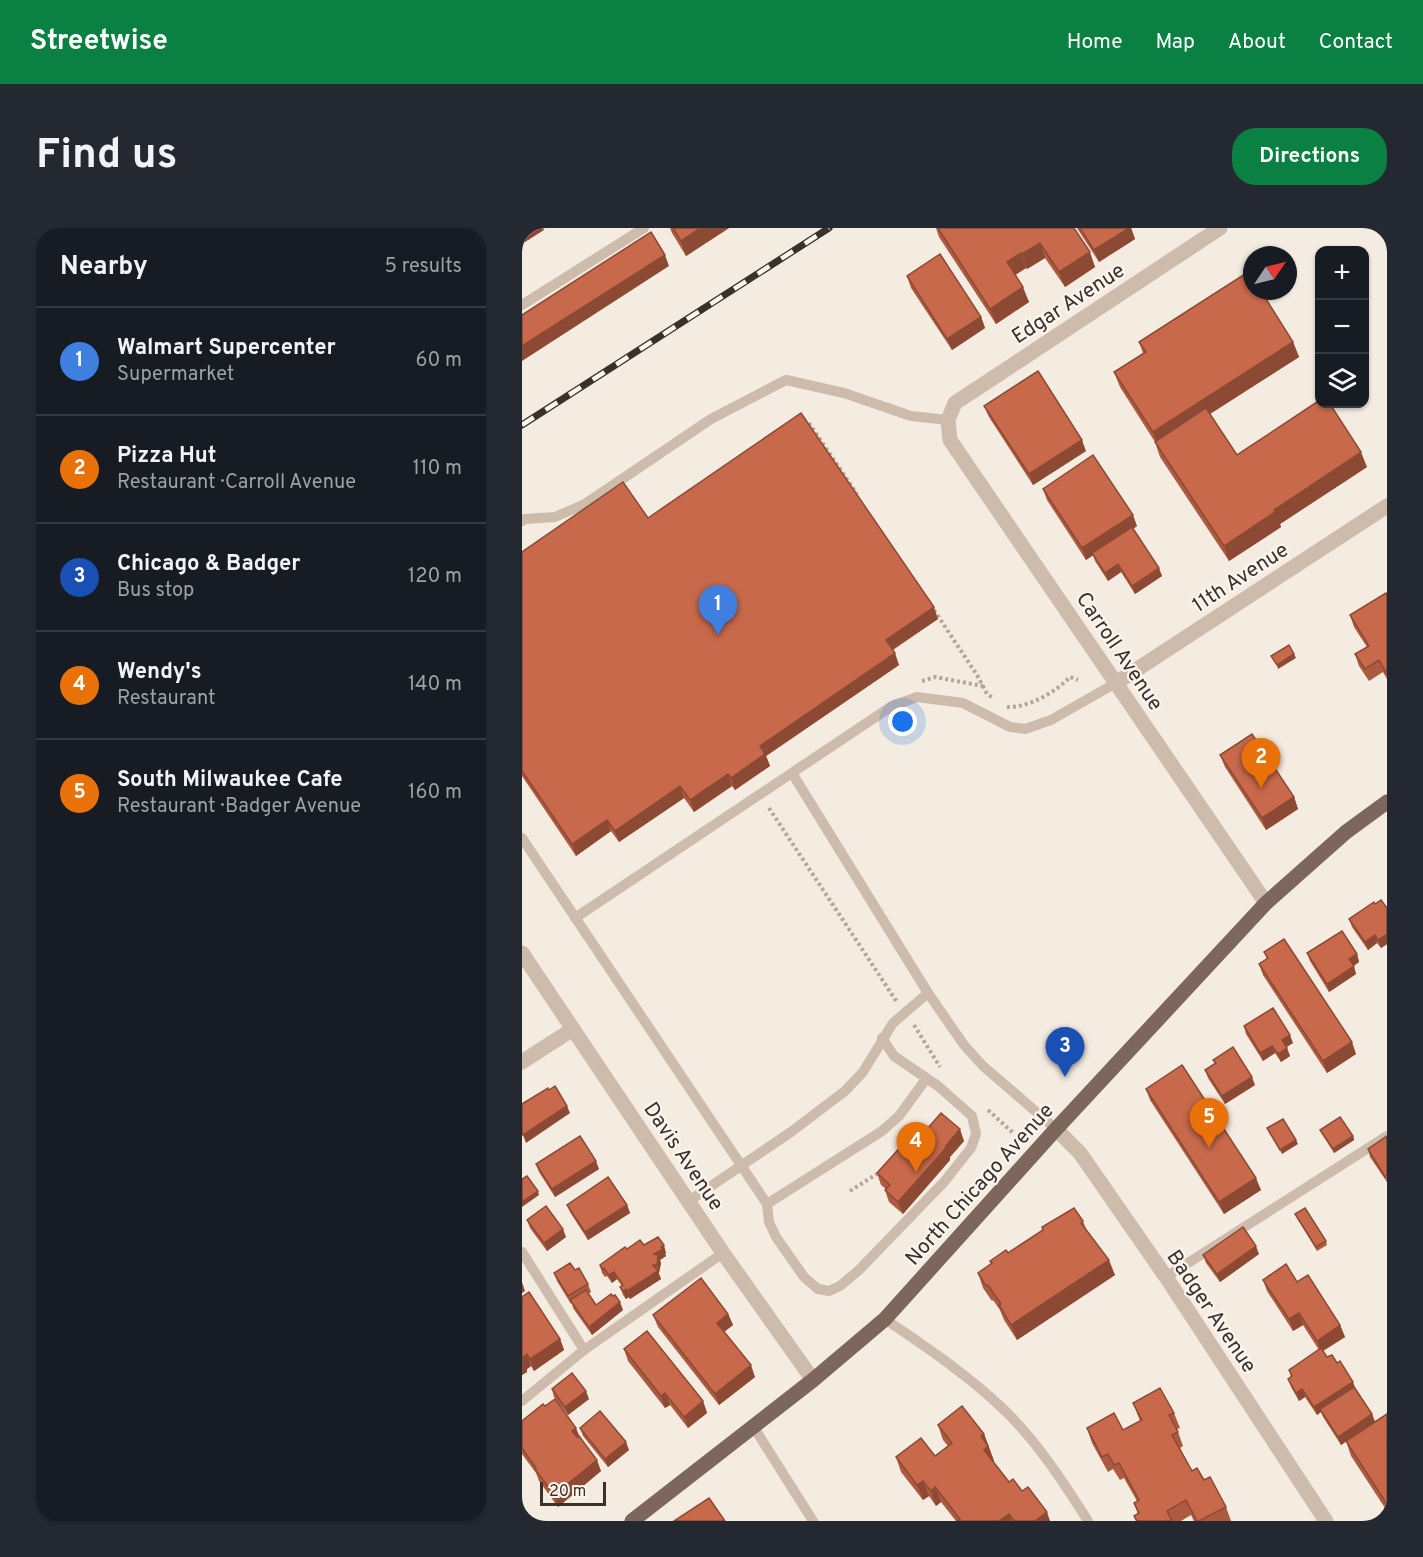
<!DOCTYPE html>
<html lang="en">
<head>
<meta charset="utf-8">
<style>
	:root { --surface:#171b24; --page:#242831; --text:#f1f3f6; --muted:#9ea1a6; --line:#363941; --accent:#0b8043 }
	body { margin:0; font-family:Overpass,sans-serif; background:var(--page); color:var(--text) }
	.controls { position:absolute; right:18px; top:18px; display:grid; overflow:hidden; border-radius:12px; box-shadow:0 2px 4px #0004 }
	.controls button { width:54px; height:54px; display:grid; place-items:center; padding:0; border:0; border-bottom:2px solid var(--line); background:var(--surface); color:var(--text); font:30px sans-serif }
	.compass { position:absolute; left:721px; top:18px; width:54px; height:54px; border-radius:50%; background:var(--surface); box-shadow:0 2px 4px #0004; rotate:55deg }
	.scale { position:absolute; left:18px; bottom:15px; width:66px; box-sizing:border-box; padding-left:6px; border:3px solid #3b302b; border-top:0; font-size:16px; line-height:21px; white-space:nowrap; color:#3b302b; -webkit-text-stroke:4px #fbf5ee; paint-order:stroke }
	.you { position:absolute; left:381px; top:494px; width:21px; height:21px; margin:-15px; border:4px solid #fff; border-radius:50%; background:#1a73e8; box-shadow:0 0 0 9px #1a73e833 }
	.badge { display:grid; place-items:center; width:39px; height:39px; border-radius:50%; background:var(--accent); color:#fff; font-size:20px; font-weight:700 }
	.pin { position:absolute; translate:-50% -50px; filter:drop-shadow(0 2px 3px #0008) }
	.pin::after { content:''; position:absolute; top:32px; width:21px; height:18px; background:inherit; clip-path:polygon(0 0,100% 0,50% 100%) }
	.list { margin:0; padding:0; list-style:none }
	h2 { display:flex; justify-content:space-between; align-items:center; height:78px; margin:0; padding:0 24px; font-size:26px }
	h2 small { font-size:20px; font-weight:400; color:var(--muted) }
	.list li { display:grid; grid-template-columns:39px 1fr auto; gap:18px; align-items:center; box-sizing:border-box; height:108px; padding:0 24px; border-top:2px solid var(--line) }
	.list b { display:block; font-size:22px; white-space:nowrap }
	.list p { margin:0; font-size:20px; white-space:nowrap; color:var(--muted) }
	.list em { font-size:20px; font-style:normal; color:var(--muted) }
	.icon { flex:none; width:33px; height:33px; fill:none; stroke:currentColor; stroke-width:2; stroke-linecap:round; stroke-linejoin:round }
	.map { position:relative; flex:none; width:865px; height:1293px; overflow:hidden; border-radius:24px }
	header { display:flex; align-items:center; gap:36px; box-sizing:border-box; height:84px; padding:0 30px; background:var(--accent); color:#fff }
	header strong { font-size:28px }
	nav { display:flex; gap:33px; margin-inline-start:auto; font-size:21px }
	.intro { display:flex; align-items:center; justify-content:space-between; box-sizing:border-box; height:144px; padding:0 36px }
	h1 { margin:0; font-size:42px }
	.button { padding:15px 27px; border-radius:24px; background:var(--accent); color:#fff; font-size:21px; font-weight:700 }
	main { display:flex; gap:36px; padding:0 36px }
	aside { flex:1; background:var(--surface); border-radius:24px; box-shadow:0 2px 4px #0004 }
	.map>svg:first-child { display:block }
</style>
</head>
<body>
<header>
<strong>Streetwise</strong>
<nav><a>Home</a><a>Map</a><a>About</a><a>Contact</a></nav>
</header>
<div class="intro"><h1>Find us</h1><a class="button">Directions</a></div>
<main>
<aside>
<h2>Nearby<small>5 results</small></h2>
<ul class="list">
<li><span class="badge" style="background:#3f7fe0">1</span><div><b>Walmart Supercenter</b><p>Supermarket</p></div><em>60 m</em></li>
<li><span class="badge" style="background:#e8710a">2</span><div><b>Pizza Hut</b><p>Restaurant · Carroll Avenue</p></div><em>110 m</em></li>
<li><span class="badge" style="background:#1a4fb4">3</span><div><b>Chicago &amp; Badger</b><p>Bus stop</p></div><em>120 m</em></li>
<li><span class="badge" style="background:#e8710a">4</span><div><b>Wendy's</b><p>Restaurant</p></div><em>140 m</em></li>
<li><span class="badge" style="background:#e8710a">5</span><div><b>South Milwaukee Cafe</b><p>Restaurant · Badger Avenue</p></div><em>160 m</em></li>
</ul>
</aside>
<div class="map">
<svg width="865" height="1293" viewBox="0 0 865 1293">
	<rect width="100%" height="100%" fill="#f4ebe1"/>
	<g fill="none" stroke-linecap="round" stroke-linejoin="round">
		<!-- path -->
		<g stroke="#b9a596" stroke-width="4" stroke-dasharray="3 3" stroke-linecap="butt">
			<polyline points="287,195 335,266"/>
			<polyline points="412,382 455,447 465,466 471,470"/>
			<polyline points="400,453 413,449 461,458"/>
			<path d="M485,479C506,480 534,464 548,449L556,452"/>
			<polyline points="247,580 375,774"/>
			<polyline points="392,797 418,839"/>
			<polyline points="466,882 491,905"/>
			<polyline points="328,963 358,944"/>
		</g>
		<!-- service -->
		<g stroke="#cdbbac" stroke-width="10">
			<polyline points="0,77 122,0"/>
			<polyline points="0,293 3,291 33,289 63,276 189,191 264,152 322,165 389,188 426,192"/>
			<polyline points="270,545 406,765 442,817 461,838 534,901"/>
			<polyline points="0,610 245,976 247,994 254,1009 282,1049 296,1061 307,1063 318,1058 337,1042 422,954 449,920 454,906 450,888 416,858 372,828 360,810"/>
			<polyline points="53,690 370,478 395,469 441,475 488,499 503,501 529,492 594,455"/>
			<polyline points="167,973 269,904 323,863 341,844 371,795 406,765"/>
			<polyline points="245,976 360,903 377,888 404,851"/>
			<polyline points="0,1024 62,1122"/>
			<polyline points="644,1049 865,908"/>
			<path d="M363,1091C402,1118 442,1144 477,1177C512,1209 540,1252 566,1293"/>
			<polyline points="0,1173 62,1122 201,1025"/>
			<polyline points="231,1198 291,1293"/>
		</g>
		<!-- minor -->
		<g stroke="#cdbbac" stroke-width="15">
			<polyline points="698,0 433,175 426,192 428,212 744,675"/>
			<polyline points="594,455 865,278"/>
			<polyline points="0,725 201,1025 291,1152"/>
			<polyline points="0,834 51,801"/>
			<polyline points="534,901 558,925 644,1049 804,1293"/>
		</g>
		<!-- primary -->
		<polyline stroke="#7d675c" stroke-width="15" points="110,1293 291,1152 363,1091 534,901 744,675 824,604 865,574"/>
		<defs>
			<polyline id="rail" points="0,197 307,0"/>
		</defs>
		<!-- rail casing -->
		<use href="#rail" stroke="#3b302b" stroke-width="7"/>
		<!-- rail -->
		<use href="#rail" stroke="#fbf5ee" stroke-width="4.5" stroke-dasharray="14" stroke-linecap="butt"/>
	</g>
	<!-- wall -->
	<g fill="#ac5a40">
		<polygon points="148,0 207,0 164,28 150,5"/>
		<polygon points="414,0 552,0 573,39 543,59 523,30 505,41 504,40 493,47 507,74 474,96 417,9"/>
		<polygon points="555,0 609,0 613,11 577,34"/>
		<polygon points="385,48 459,89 463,100 430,122 389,60"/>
		<polygon points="617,114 771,114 777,129 688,186 715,227 845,239 758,296 759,299 707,333 638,229 633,214 598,159 592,144 621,125"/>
		<polygon points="462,178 564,223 511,257 467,189"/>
		<polygon points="521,261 615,298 611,301 640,348 613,366 599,344 586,353 573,333 571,327 564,332 525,272"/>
		<polygon points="126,290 416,391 371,422 377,437 244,528 248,538 213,562 210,558 172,584 162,570 97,614 89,603 54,628 0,548 0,324"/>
		<polygon points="865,366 865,451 861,444 847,453 837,438 833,426 845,419 832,399 828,387"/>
		<polygon points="698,527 772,569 776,581 744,602 703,539"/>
		<polygon points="853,676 865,680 865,716 859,720 855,715 846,722 830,699 827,691"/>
		<polygon points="742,724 834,826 805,845 741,747 737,736 745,731"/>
		<polygon points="785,725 835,726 837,734 831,738 834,746 807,764 788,733"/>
		<polygon points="722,798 771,815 764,819 768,828 759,834 753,825 741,833 724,806"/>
		<polygon points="691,832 733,857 703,876 686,850 683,842 693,836"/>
		<polygon points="624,861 739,962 702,986 628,872"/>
		<polygon points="798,902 831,908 832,912 812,925 800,906"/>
		<polygon points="865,908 865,954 848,929 846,921"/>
		<polygon points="398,909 442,913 428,929 428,932 381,986 367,974 363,962 364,961 359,957 355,945"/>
		<polygon points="14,936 77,941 33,969 17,944"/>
		<polygon points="45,977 105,977 108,985 66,1012 48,984"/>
		<polygon points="773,986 804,1013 805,1017 795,1023 775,990"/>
		<polygon points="5,992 44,1009 25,1023 8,1000"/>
		<polygon points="561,993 564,1001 593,1047 495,1112 482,1092 478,1082 471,1072 470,1073 461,1060 456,1045 469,1036 468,1033"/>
		<polygon points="122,1017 144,1025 143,1026 144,1028 138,1032 139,1035 137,1045 136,1045 139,1051 108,1071 107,1069 104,1071 101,1067 98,1059 100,1058 95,1051 90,1055 85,1048 83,1049 80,1045 78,1037 105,1021"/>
		<polygon points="737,1026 698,1054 684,1035 681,1027"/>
		<polygon points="53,1042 66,1056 69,1064 66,1066 74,1077 101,1082 70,1107 51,1080 50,1075 49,1076 35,1053 32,1045"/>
		<polygon points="741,1052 775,1054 818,1097 823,1109 801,1123 805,1129 834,1161 850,1186 853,1194 865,1186 865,1283 829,1228 824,1213 833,1207 819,1217 801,1189 799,1184 795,1187 783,1169 777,1173 769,1159 766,1151 769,1149 767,1142 797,1122 781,1097 771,1103 745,1063"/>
		<polygon points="0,1069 38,1111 42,1122 12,1143 9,1138 5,1141 5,1144 0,1147"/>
		<polygon points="206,1086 211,1097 202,1104 233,1149 197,1177 136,1099 131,1087"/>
		<polygon points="102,1121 181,1173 185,1185 166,1200 148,1177 143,1180 106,1133"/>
		<polygon points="30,1161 67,1171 46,1187 32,1169"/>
		<polygon points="611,1175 652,1185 658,1200 655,1201 661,1218 658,1220 670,1243 682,1252 704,1279 709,1293 672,1293 669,1287 659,1293 614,1293 612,1288 616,1286 612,1275 615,1273 602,1250 598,1252 591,1241 586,1244 570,1215 565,1200 601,1202 618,1193"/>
		<polygon points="0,1193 57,1208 79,1243 36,1279 17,1253 14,1245 0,1226"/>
		<polygon points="416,1197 462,1206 472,1233 471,1234 487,1254 500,1263 528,1293 434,1293 419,1274 414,1278 407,1268 401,1272 379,1244 374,1229 413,1228 426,1218 421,1212"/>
		<polygon points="58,1200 107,1222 86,1239 61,1208"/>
	</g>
	<!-- shaded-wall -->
	<g fill="#8c4a34">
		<polygon points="0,0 21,0 22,2 0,16"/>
		<polygon points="178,0 207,0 164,28 159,13"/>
		<polygon points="607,0 609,0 613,11 577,34 572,22"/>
		<polygon points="518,15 523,30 505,41 500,26"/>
		<polygon points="568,24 573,39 543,59 537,44"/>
		<polygon points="499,25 504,40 490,49 485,34"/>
		<polygon points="143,27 147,38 0,133 0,118"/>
		<polygon points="501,59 507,74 474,96 468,81"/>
		<polygon points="459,89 463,100 430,122 425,111"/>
		<polygon points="771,114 777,129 636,219 631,204"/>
		<polygon points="560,212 564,223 511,257 507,246"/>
		<polygon points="839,224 845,239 758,296 759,299 707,333 702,318 752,282"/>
		<polygon points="611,287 615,298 564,332 560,320"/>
		<polygon points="596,336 599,344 586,353 583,345"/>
		<polygon points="637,340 640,348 613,366 610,358"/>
		<polygon points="412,379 416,391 368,423 364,412"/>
		<polygon points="373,425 377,437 244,528 248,538 213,562 209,550 238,518"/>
		<polygon points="772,426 774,430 756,441 755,437"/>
		<polygon points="206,546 210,558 172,584 168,572"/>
		<polygon points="158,558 162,570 97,614 93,603"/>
		<polygon points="772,569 776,581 744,602 740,590"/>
		<polygon points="85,592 89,603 54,628 50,616"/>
		<polygon points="865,706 865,716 859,720 856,712"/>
		<polygon points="853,707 855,715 846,722 843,714"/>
		<polygon points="835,726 837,734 830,739 827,731"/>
		<polygon points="832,738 834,746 807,764 805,756"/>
		<polygon points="768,807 771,815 763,820 760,812"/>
		<polygon points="830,814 834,826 805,845 801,833"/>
		<polygon points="750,818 753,825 741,833 738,825"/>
		<polygon points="765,820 768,828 759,834 756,826"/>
		<polygon points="730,849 733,857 703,876 700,868"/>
		<polygon points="45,878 48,885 4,915 1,907"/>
		<polygon points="438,901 442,913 428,929 428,932 381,986 376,974"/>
		<polygon points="831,908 832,912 812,925 811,921"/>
		<polygon points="774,912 776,916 760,926 758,922"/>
		<polygon points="74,933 77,941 33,969 30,961"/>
		<polygon points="734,950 739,962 702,986 697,974"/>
		<polygon points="16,963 17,967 0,979 0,974"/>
		<polygon points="105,977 108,985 66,1012 63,1004"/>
		<polygon points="41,1001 44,1009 25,1023 22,1015"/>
		<polygon points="142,1017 144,1025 143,1026 144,1028 138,1032 139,1035 137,1045 132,1026"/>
		<polygon points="734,1018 737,1026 698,1054 695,1046"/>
		<polygon points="587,1032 593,1047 495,1112 489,1097"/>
		<polygon points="136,1043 139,1051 108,1071 105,1063"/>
		<polygon points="92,1044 95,1051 90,1055 87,1047"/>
		<polygon points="0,1054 3,1063 0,1065"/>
		<polygon points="104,1061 107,1069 104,1071 101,1063"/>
		<polygon points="98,1074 101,1082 70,1107 67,1099"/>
		<polygon points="777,1085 781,1097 771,1103 767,1091"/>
		<polygon points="206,1086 211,1097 199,1106 195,1095"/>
		<polygon points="818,1097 823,1109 799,1124 795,1113"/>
		<polygon points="38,1111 42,1122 12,1143 8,1131"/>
		<polygon points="5,1126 9,1138 5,1141 5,1144 0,1147 0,1130"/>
		<polygon points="229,1137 233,1149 197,1177 193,1166"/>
		<polygon points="831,1154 834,1162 798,1181 799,1184 795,1187 792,1179"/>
		<polygon points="780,1161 783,1169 777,1173 774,1165"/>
		<polygon points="64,1163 67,1171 46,1187 43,1179"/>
		<polygon points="143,1165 148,1177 143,1180 139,1168"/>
		<polygon points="181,1173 185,1185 166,1200 162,1189"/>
		<polygon points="850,1186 853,1194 819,1217 816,1209"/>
		<polygon points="54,1200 59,1212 55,1215 50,1203"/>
		<polygon points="462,1206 472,1233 467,1237 462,1222 459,1208"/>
		<polygon points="104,1214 107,1222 86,1239 83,1231"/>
		<polygon points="75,1232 79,1243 36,1279 32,1267"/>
		<polygon points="401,1253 407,1268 401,1272 395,1257"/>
		<polygon points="413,1259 419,1274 414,1278 409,1263"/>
		<polygon points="525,1284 528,1293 513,1293"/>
		<polygon points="487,1286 489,1293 477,1293"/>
	</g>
	<!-- building -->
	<g fill="#c8694b" stroke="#8c4a34" stroke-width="1.5">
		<polygon points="151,0 178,0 159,13"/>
		<polygon points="416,0 552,0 568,24 537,44 518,15 500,26 499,25 485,34 501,59 468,81"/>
		<polygon points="558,0 607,0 572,22"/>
		<polygon points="129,4 143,27 0,118 0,87"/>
		<polygon points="418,26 459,89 425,111 385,48"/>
		<polygon points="726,44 730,49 730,63 739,63 771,114 631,204 592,144 624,124 617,114"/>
		<polygon points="516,143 560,212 507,246 462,178"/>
		<polygon points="798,172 798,176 808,176 839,224 752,282 753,284 702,318 633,214 684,180 715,227"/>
		<polygon points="279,185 412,379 364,412 373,425 238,518 243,526 209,550 206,546 168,572 158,558 93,603 85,592 50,616 0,543 0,324 101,254 126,290"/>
		<polygon points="571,227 611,287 560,320 521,261"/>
		<polygon points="610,299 637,340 610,358 596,336 583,345 570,325"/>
		<polygon points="864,365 865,366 865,446 857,432 843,441 833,426 847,418 828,387"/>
		<polygon points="767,417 772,426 755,437 749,428"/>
		<polygon points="730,506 772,569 740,590 698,527"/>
		<polygon points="859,672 865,680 865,706 856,712 853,707 843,714 827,691 852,674 853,676"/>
		<polygon points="820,703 835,726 827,731 832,738 805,756 785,725"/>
		<polygon points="762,711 830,814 801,833 737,736 746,730 742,724"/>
		<polygon points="751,780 768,807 760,812 765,820 756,826 750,818 738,825 722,798"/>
		<polygon points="711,819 730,849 700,868 683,842 694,835 691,832"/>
		<polygon points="660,837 734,950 697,974 624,861"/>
		<polygon points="33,858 45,878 1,907 0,905 0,876 26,860 27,862"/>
		<polygon points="419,885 438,901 423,919 424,920 376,974 363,962 368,957 355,945 392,904 398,909"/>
		<polygon points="818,889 831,908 811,921 798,902"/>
		<polygon points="761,891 774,912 758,922 745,900"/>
		<polygon points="58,908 74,933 30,961 14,936"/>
		<polygon points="865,908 865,947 863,949 846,921"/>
		<polygon points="5,948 16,963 0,974 0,951"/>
		<polygon points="86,949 105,977 63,1004 45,977"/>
		<polygon points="24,978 41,1001 22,1015 5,992"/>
		<polygon points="552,980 561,993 559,995 587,1032 489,1097 477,1077 479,1076 466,1057 464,1058 456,1045 470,1035 468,1033 484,1022 486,1025 521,1002 520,999"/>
		<polygon points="783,980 804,1013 794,1019 773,986"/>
		<polygon points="721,999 734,1018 695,1046 681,1027"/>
		<polygon points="136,1009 142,1017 139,1019 141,1021 132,1026 136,1027 135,1037 131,1037 136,1043 105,1063 104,1061 101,1063 98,1059 101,1057 92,1044 87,1047 82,1040 80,1041 78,1037 103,1019 105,1021 118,1012 122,1017"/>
		<polygon points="48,1035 53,1042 57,1040 66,1056 46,1068 32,1045"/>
		<polygon points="764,1036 775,1054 786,1047 818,1097 795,1113 777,1085 767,1091 741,1052"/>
		<polygon points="179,1050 206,1086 195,1095 229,1137 193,1166 131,1087"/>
		<polygon points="64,1062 74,1077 89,1066 91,1068 93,1067 98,1074 67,1099 48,1072"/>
		<polygon points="7,1064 38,1111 8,1131 5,1126 0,1130 0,1069"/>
		<polygon points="125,1103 181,1173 162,1189 143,1165 139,1168 102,1121"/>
		<polygon points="799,1120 805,1129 810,1127 815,1135 818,1133 831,1154 792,1179 780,1161 774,1165 766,1151 770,1148 767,1142"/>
		<polygon points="50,1145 64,1163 43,1179 30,1161"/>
		<polygon points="832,1159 850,1186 816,1209 798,1181"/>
		<polygon points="638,1160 652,1185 647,1187 656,1204 650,1207 670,1243 675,1240 682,1252 688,1249 704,1279 677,1293 675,1293 664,1272 645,1283 650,1293 615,1293 612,1288 617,1285 612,1275 617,1272 597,1235 592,1237 586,1226 580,1229 565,1200 592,1185 601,1202 620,1192 611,1175"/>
		<polygon points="33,1171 54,1200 50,1203 55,1209 57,1208 75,1232 32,1267 13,1241 14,1240 0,1220 0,1193 21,1176 23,1178"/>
		<polygon points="440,1178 462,1206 459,1208 466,1218 462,1222 487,1254 491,1251 500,1263 506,1259 525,1284 513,1293 492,1293 487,1286 477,1293 435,1293 438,1291 413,1259 409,1263 401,1253 395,1257 374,1229 399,1210 413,1228 430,1215 416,1197"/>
		<polygon points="78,1183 104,1214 83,1231 58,1200"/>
		<polygon points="865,1186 865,1276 824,1213"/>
		<polygon points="187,1270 203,1293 152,1293"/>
	</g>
	<g text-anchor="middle" stroke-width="4.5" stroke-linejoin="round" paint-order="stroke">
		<!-- street labels -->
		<g font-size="21" fill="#3b302b" stroke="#fbf5ee">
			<text transform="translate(546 75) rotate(-33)" y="7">Edgar Avenue</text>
			<text transform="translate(718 349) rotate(-33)" y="7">11th Avenue</text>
			<text transform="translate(598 423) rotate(56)" y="7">Carroll Avenue</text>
			<text transform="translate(162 928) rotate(56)" y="7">Davis Avenue</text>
			<text transform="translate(457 956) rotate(-48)" y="7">North Chicago Avenue</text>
			<text transform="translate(690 1083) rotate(56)" y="7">Badger Avenue</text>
		</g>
	</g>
</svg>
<div class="controls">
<button>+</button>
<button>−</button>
<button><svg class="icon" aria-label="layers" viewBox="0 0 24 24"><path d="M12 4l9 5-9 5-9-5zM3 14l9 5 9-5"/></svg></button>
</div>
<svg class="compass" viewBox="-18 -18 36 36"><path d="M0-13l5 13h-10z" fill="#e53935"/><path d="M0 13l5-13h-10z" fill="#9ea1a6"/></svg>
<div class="scale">20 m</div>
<div class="you"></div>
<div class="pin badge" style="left:196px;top:407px;background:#3f7fe0">1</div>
<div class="pin badge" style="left:739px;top:560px;background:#e8710a">2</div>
<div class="pin badge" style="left:543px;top:849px;background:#1a4fb4">3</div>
<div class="pin badge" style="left:394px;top:944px;background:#e8710a">4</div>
<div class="pin badge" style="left:687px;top:920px;background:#e8710a">5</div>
</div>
</main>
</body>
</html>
